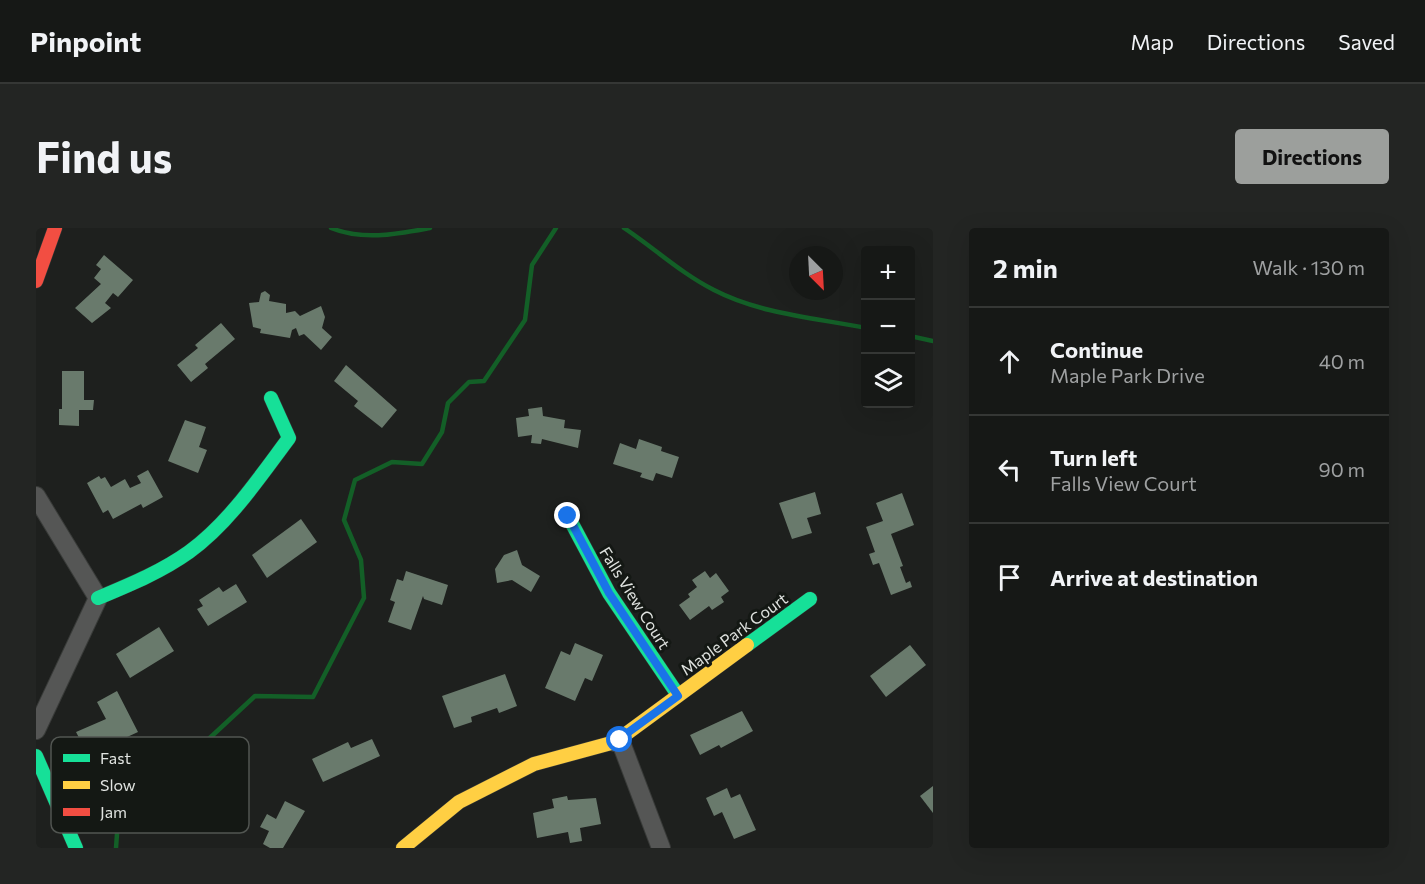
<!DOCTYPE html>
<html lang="en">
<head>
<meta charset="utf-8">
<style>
	:root { --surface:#161816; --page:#232523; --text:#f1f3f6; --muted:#9ea0a1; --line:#353735; --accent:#9c9f9c }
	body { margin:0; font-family:Commissioner,sans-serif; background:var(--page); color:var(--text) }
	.controls { position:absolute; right:18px; top:18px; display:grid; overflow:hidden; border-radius:6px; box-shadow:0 6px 24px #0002 }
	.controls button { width:54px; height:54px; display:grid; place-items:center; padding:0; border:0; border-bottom:2px solid var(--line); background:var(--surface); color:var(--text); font:30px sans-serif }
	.compass { position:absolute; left:753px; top:18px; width:54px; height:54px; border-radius:50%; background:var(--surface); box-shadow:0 6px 24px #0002; rotate:156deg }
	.stop { position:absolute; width:18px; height:18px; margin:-14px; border:4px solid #1a73e8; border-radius:50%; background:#fff }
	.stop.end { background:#1a73e8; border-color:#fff; box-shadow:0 2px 6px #0008 }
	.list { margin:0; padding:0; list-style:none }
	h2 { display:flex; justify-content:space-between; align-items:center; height:78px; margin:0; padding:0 24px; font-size:26px }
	h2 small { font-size:20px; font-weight:400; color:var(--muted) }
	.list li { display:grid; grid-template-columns:39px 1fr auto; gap:18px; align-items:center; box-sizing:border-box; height:108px; padding:0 24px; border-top:2px solid var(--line) }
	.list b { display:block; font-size:22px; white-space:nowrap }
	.list p { margin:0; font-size:20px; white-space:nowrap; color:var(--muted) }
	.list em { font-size:20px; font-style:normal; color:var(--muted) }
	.icon { flex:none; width:33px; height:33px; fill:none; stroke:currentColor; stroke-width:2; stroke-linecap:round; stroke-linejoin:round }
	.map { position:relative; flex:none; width:897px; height:620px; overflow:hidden; border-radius:6px }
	header { display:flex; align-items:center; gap:36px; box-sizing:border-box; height:84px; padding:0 30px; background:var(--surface); border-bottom:2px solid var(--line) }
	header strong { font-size:28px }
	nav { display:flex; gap:33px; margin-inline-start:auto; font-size:21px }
	.intro { display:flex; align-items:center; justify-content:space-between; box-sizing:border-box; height:144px; padding:0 36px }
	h1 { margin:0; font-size:42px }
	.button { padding:15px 27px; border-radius:6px; background:var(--accent); color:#111; font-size:21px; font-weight:700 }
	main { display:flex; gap:36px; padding:0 36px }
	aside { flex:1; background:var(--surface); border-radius:6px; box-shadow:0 6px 24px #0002 }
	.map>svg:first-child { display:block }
</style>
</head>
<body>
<header>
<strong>Pinpoint</strong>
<nav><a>Map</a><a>Directions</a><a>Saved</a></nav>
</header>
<div class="intro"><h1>Find us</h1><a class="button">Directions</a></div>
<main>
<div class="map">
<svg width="897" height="620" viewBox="0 0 897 620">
	<rect width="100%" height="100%" fill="#1e201e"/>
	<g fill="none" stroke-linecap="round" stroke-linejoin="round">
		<!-- stream -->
		<g stroke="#135f27" stroke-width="4.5">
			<path d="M295,0C327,13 361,6 394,0"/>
			<path d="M588,0C618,20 646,46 678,62C724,86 780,90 830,100"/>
			<polyline points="874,108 897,113"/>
			<polyline points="80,620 83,578 150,532 219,468 277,469 328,370 325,332 308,292 319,252 356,234 386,236 406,204 412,175 433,154 448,153 489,92 496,37 520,0"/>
		</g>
	</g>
	<!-- building -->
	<g fill="#697a6c">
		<polygon points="68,27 97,52 82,69 77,65 69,75 75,80 56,95 39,80 65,56 58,50 65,41 60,37"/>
		<polygon points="229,63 234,67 233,73 250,76 250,85 259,83 264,88 285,78 289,89 286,100 296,109 285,122 268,106 263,108 260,100 256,102 254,110 224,105 225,101 217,99 213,75 223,74 225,65"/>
		<polygon points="185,95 199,111 169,136 172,140 155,154 141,137 162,120 159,117"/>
		<polygon points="310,137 361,182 346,200 318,178 322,173 298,153"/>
		<polygon points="26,143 48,143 48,172 58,172 57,182 43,182 43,198 23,197 23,181 26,181"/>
		<polygon points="506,179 507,188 529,192 528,200 545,202 542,220 506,211 505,216 495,215 496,207 482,209 480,190 493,188 492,181"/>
		<polygon points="149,192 170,199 163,219 171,222 162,245 132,233"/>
		<polygon points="603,211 626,219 625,223 643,229 636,250 620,245 617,253 604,249 606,245 577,236 584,215 600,221"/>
		<polygon points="112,242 127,269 107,280 105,276 77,291 72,282 67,285 51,255 63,248 65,251 69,249 75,259 89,251 94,260 105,255 101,248"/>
		<polygon points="779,264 785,286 771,290 776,305 756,311 743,275"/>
		<polygon points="866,265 878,297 855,306 867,338 864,339 870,355 874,353 876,359 855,367 843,335 837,337 833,326 839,324 830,299 847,293 840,275"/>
		<polygon points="265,291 281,314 231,350 216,327"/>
		<polygon points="481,322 486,337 504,348 495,364 476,352 461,355 459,341 468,327"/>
		<polygon points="370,343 412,357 406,377 388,371 387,368 375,402 352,394 359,374 354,372 361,351 367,353"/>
		<polygon points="669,343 674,350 680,345 693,363 685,369 688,374 676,382 673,378 654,392 643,377 654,369 652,366 661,359 656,352"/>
		<polygon points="200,356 211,374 172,398 161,381 167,378 163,372 183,359 187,364"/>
		<polygon points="123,399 138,423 94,450 80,426"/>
		<polygon points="539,415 567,427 556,453 549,450 539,473 509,460 525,423 534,427"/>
		<polygon points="874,417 890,437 850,469 834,448"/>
		<polygon points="469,446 481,478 463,485 461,480 435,489 436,494 418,500 406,468"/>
		<polygon points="81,463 102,504 52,527 40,504 70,491 61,474"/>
		<polygon points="706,483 717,503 685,520 683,517 664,527 654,507"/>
		<polygon points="336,511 344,528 287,554 276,531 312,514 315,520"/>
		<polygon points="897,558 897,585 884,568"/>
		<polygon points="691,560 695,570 704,566 720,602 698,611 686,584 678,588 670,570"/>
		<polygon points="531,568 532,572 560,570 565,596 544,600 546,613 534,615 532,604 501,610 497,585 518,580 516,571"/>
		<polygon points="249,573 269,583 247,620 234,620 227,616 233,603 224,599 231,586 240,591"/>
	</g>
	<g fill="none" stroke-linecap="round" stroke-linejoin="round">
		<defs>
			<g id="street">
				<polyline points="0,268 62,370 0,502"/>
				<polyline points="579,514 584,512 625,620"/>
			</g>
			<g id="fast">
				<polyline points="532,288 573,365 642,467"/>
				<path d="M62,370C93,357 125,344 153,324C193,295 223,250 253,210L235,170"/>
				<polyline points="711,417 774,371"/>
				<polyline points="0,528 40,620"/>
			</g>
			<polyline id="slow" points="367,620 423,574 498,536 579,514 711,417"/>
			<polyline id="jam" points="0,53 19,0"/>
		</defs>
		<!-- street casing -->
		<use href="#street" stroke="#393b39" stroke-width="20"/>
		<!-- fast casing -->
		<use href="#fast" stroke="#393b39" stroke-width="15"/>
		<!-- slow casing -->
		<use href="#slow" stroke="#393b39" stroke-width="15"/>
		<!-- jam casing -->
		<use href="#jam" stroke="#393b39" stroke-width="15"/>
		<!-- street -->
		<use href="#street" stroke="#555655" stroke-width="18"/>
		<!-- fast -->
		<use href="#fast" stroke="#16e098" stroke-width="14"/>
		<!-- slow -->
		<use href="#slow" stroke="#ffcf43" stroke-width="14"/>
		<!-- jam -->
		<use href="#jam" stroke="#f24e42" stroke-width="14"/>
	</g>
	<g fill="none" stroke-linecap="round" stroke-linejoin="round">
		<!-- route -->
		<polyline stroke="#1a73e8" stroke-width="8" points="532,288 573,365 642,468 579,514 584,512"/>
	</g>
	<g text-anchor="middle" stroke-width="6" stroke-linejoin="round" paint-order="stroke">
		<!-- street labels -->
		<g font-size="16" fill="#e0e3e0" stroke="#141814">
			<text transform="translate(599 370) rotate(58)" y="6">Falls View Court</text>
			<text transform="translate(698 406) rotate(-36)" y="6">Maple Park Court</text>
		</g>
	</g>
	<!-- legend -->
	<rect x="15" y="509" width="198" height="96" rx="9" fill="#141814" stroke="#515551" stroke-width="1.5"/>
	<rect x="27" y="526" width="27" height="8" fill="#16e098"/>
	<rect x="27" y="553" width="27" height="8" fill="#ffcf43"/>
	<rect x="27" y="580" width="27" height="8" fill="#f24e42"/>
	<g font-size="16" fill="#e0e3e0">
		<text x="64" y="536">Fast</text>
		<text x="64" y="563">Slow</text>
		<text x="64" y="590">Jam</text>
	</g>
</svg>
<div class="controls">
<button>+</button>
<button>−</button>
<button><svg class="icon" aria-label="layers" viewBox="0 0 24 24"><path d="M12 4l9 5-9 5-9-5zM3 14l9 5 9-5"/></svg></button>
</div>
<svg class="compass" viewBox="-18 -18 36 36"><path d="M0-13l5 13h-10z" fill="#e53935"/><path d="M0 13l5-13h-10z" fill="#9ea0a1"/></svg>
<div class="stop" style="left:584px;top:512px"></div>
<div class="stop end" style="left:532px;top:288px"></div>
</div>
<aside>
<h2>2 min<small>Walk · 130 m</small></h2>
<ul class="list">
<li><svg class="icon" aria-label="ahead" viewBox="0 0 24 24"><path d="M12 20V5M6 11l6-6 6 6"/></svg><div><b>Continue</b><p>Maple Park Drive</p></div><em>40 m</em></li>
<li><svg class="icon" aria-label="left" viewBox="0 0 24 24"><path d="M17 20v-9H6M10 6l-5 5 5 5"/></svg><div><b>Turn left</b><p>Falls View Court</p></div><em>90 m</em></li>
<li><svg class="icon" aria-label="arrive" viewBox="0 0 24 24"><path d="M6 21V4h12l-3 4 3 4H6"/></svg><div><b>Arrive at destination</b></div></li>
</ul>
</aside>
</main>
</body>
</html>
